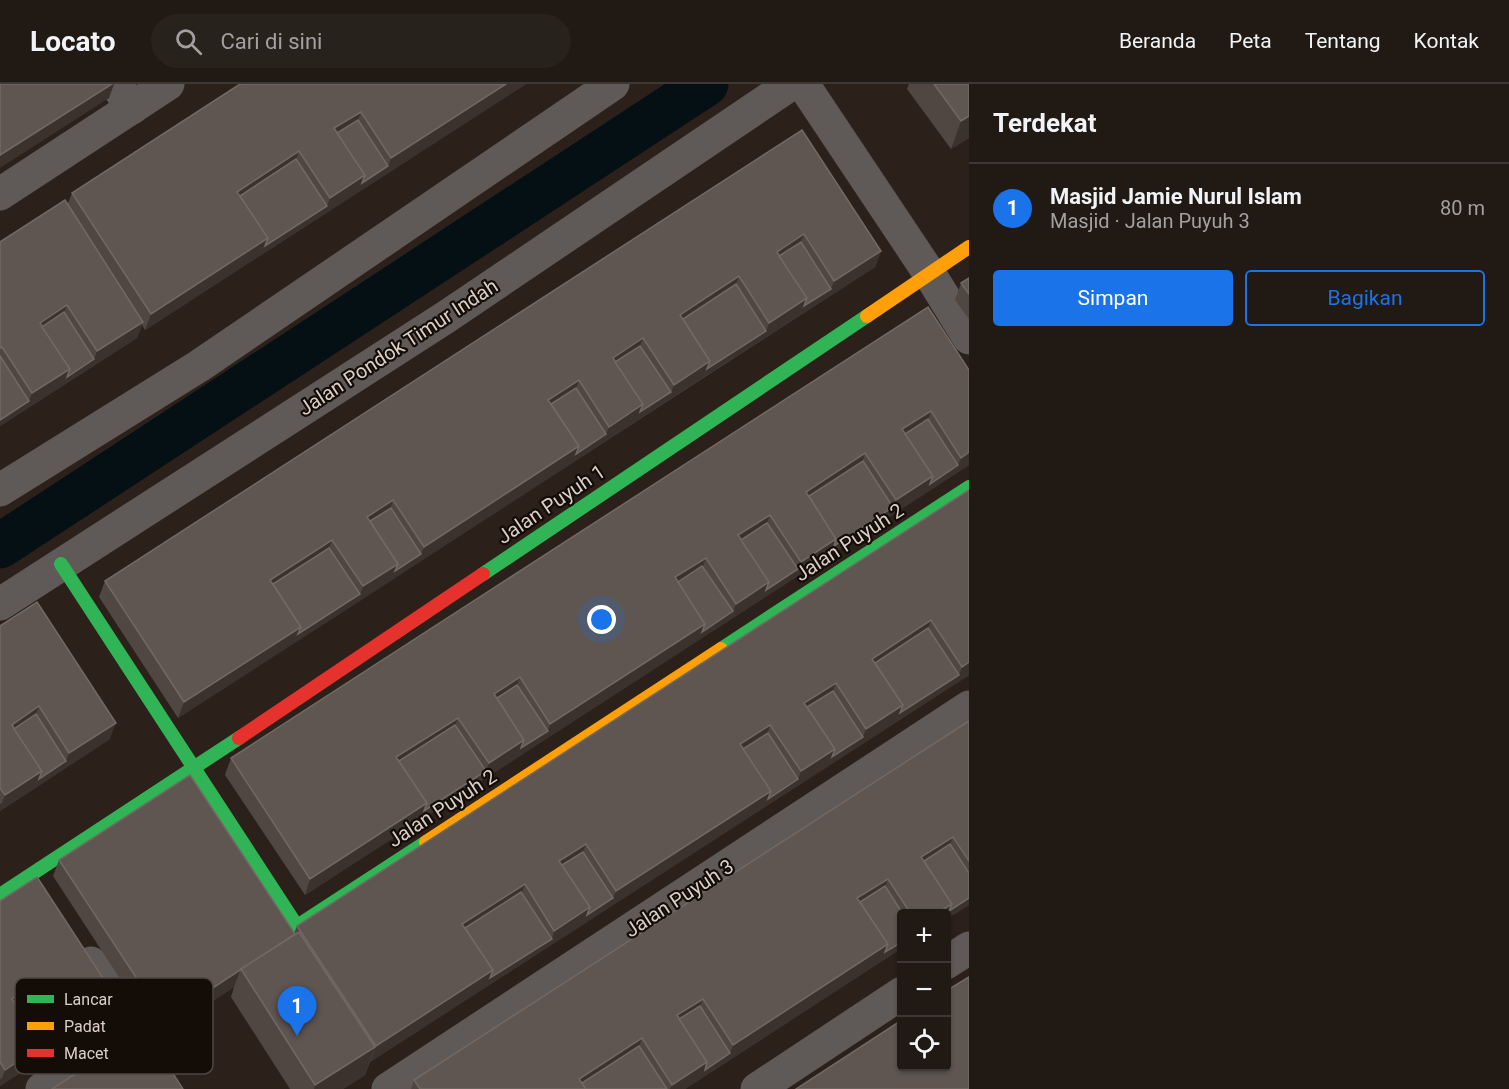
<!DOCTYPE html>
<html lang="id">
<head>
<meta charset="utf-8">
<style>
	:root { --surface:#201914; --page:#28221d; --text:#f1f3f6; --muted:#a2a0a0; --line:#3d3834; --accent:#1a73e8 }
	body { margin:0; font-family:Roboto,sans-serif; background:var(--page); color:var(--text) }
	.controls { position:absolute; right:18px; bottom:18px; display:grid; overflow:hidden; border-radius:6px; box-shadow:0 2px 4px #0004 }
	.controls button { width:54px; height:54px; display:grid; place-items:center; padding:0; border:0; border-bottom:2px solid var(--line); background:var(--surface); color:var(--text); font:30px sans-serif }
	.you { position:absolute; left:602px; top:536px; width:21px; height:21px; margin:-15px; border:4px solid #fff; border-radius:50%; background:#1a73e8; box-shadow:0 0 0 9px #1a73e833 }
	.badge { display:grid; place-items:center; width:39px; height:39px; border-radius:50%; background:var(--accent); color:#fff; font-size:20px; font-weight:700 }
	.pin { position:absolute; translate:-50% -50px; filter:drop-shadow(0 2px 3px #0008) }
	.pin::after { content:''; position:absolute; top:32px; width:21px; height:18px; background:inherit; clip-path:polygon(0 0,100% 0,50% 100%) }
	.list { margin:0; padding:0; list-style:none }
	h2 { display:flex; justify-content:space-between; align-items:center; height:78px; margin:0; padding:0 24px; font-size:26px }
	h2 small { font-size:20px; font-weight:400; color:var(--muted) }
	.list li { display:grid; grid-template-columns:39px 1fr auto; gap:18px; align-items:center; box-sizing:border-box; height:90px; padding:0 24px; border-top:2px solid var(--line) }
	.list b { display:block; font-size:22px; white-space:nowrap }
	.list p { margin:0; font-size:20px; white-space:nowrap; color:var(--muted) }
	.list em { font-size:20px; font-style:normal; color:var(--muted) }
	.actions { display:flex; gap:12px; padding:18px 24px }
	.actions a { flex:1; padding:14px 0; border:2px solid var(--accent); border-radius:6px; text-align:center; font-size:21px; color:var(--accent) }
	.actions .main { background:var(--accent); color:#fff }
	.icon { flex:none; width:33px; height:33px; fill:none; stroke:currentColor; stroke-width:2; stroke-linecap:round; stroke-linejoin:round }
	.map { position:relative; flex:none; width:969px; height:1005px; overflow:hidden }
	header { display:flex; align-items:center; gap:36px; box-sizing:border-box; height:84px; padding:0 30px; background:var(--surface); border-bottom:2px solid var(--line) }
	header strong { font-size:28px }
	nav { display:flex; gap:33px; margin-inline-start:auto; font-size:21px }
	.search { width:420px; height:54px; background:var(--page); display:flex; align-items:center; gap:15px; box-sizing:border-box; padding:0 21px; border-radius:33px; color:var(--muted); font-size:22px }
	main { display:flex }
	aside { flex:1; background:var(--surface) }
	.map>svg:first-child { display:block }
</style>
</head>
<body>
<header>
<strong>Locato</strong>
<div class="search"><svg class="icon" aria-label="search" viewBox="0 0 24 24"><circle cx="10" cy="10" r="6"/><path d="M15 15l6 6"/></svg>Cari di sini</div>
<nav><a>Beranda</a><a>Peta</a><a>Tentang</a><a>Kontak</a></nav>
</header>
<main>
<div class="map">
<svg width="969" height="1005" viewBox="0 0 969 1005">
	<rect width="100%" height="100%" fill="#2b211a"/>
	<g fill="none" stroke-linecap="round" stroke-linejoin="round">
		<!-- canal -->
		<polyline stroke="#041014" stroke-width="45" points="0,462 706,0"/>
		<!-- street -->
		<g stroke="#5f5a58" stroke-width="33">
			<polyline points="116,0 132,24"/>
			<polyline points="803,0 929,189 969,254"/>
			<polyline points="0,110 168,0"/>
			<polyline points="0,406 199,282 613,0"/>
			<polyline points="0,520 446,233 791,0"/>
			<polyline points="946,879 969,864"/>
			<polyline points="42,1005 115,956 123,943 123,927 91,879"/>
			<polyline points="388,1005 969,623"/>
			<polyline points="757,1005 902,909"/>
		</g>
		<!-- fast -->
		<g stroke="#30b455" stroke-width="14">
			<polyline points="61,480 297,842 426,758"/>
			<polyline points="483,490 867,232"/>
			<polyline points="721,565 969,403"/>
			<polyline points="0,811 239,654"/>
		</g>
		<!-- slow -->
		<g stroke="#ff9f0a" stroke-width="14">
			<polyline points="867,232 969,163"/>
			<polyline points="426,758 721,565"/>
		</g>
		<!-- jam -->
		<polyline stroke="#e5322d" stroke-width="14" points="239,654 483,490"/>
	</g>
	<!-- wall -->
	<g fill="#504743">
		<polygon points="240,0 526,0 145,246 142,241 137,254 0,342 0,158 67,121 72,109"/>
		<polygon points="909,0 969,0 969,54 951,65 907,5"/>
		<polygon points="802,46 881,167 875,183 178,634 99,513 105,497"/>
		<polygon points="969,194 969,235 955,216 961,199"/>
		<polygon points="928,223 969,381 305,811 225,691 231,674"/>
		<polygon points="969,406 969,591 548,863 370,978 365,991 343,1005 290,1005 231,913 234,903 158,953 53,792 59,776 294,849 297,842"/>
		<polygon points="0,542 110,655 0,727"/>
		<polygon points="969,637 969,821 946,835 946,830 902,830 902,864 685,1005 411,1005 414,996"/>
		<polygon points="0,817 110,930 0,1002"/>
	</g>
	<!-- shaded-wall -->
	<g fill="#3b322d">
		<polygon points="112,0 114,0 109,14 0,84 0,71"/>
		<polygon points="506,0 526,0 145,246 151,230 268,154 327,122 330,114 365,91 388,82 391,74"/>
		<polygon points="361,28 355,44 335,57 334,44"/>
		<polygon points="969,32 969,54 951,65 961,37"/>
		<polygon points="299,67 293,84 237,120 237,108"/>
		<polygon points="804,150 798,167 777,180 777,168"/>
		<polygon points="881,167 875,183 704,293 707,285 766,247 769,239 807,214 831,205 834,197"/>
		<polygon points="739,192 733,209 677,238 680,231"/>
		<polygon points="67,221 61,237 40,252 40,239"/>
		<polygon points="143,238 137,254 0,342 0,336 29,317 32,309 70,285 94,275 97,267"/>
		<polygon points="643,254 637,270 613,286 613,274"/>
		<polygon points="710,277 704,293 357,519 363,502 398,480 421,470 424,463 579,362 606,350 609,343 643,320 671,308 674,301"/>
		<polygon points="579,296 573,313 549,328 548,316"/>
		<polygon points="931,327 925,344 903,358 902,345"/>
		<polygon points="969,368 969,381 831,471 834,462 893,423 896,416 933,392 958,381 961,374"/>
		<polygon points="865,369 860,386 806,421 806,408"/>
		<polygon points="393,416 388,433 368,445 367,433"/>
		<polygon points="770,431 764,447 738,464 738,451"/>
		<polygon points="836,455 830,471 730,536 736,520 769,498 798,485 801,478"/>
		<polygon points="332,456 326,472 270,508 270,496"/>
		<polygon points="706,474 700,490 675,506 675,493"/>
		<polygon points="360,510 357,519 178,634 184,618 301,543"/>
		<polygon points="733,527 730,536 305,811 310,795 427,719 486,687 489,679 524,656 548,647 550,640 705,540"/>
		<polygon points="931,536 925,553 872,587 872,575"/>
		<polygon points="969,578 969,591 897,638 900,629 959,591 962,583"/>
		<polygon points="520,593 514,610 494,622 494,610"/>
		<polygon points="836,599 830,615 805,631 804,619"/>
		<polygon points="903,621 897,638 584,840 587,831 613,814 616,807 771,707 798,695 801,687 835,665 863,653 866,645"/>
		<polygon points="39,622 33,639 12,653 12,641"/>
		<polygon points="458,634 452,650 397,685 396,673"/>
		<polygon points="116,639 110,655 0,727 0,720 2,719 5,711 42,687 66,677 69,669"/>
		<polygon points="770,641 765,657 737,668 740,660"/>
		<polygon points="953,753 947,769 922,786 921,773"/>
		<polygon points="586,760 580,777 560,789 559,777"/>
		<polygon points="888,795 882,811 858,827 857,814"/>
		<polygon points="525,800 519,817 463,853 462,840"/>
		<polygon points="969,814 969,821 946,835 946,830 936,830 952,820"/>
		<polygon points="590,823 584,840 370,978 376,962 493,886 552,855 554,847"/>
		<polygon points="902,858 902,864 685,1005 670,1005 672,1001 707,978 730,969 733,961 888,860"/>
		<polygon points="240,887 234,903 158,953 164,936"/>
		<polygon points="39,897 33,914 12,927 12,915"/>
		<polygon points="116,914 110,930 0,1002 0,995 2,994 5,986 42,961 67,952 70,944"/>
		<polygon points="703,915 697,931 677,944 677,931"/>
		<polygon points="642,954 636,971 582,1005 579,995"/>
		<polygon points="375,963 365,991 343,1005 314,1005 315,1001"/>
	</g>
	<!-- building -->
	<g fill="#5f5651" stroke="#726964" stroke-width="1.5">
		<polygon points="0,0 112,0 0,71"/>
		<polygon points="240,0 506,0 391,74 361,28 334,44 365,91 330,114 299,67 237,108 268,154 151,230 72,109"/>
		<polygon points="934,0 969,0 969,32 961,37"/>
		<polygon points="358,36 388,82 362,99 365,91 337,49"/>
		<polygon points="802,46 881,167 834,197 804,150 777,168 807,214 769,239 739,192 710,211 680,231 710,277 674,301 643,254 613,274 643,320 609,343 579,296 548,316 579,362 424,463 393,416 367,433 398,480 363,502 332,456 270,496 301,543 184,618 105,497"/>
		<polygon points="296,75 327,122 265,162 268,154 240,112"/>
		<polygon points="65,116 143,238 97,267 67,221 40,239 70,285 32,309 2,263 0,264 0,158"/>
		<polygon points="801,158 831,205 804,222 807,214 779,172"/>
		<polygon points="969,194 969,210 961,199"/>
		<polygon points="736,200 766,247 707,285 710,277 683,235"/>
		<polygon points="928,223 969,286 969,368 961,374 931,327 902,345 933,392 896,416 865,369 806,408 836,455 801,478 770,431 738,451 769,498 736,520 706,474 675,493 705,540 550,640 520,593 494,610 524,656 489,679 458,634 396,673 427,719 310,795 231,674"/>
		<polygon points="64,228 94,275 67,293 70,285 42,243"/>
		<polygon points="640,262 671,308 640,328 643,320 615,278"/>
		<polygon points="0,272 29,317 0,336"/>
		<polygon points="576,304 606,350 576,370 579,362 551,320"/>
		<polygon points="928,335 958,381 930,400 933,392 905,350"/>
		<polygon points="863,377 893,423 834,462 836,455 809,412"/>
		<polygon points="969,406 969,578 962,583 931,536 872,575 903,621 866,645 836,599 804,619 835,665 801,687 770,641 740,660 771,707 616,807 586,760 559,777 590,823 554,847 525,800 462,840 493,886 376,962 297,842"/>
		<polygon points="391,424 421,470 395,487 398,480 370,437"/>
		<polygon points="767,439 798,485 766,506 769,498 741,456"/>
		<polygon points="329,464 360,510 298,550 301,543 273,500"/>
		<polygon points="702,482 733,527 702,548 705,540 678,498"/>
		<polygon points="37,518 116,639 69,669 39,622 12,641 42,687 5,711 0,704 0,542"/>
		<polygon points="928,544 959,591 900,629 903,621 875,579"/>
		<polygon points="517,601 548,647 521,664 524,656 497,614"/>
		<polygon points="833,607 863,653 832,673 835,665 807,623"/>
		<polygon points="36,630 66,677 39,695 42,687 14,645"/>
		<polygon points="969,637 969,777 953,753 921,773 952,820 936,830 911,830 888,795 857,814 888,860 733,961 703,915 677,931 707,978 672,1001 642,954 579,995 586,1005 420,1005 414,996"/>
		<polygon points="455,641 486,687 424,727 427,719 399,677"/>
		<polygon points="768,649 798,695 768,715 771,707 743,665"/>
		<polygon points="190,691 295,850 164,936 59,776"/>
		<polygon points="950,760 969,789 969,814 949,827 952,820 924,777"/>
		<polygon points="583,768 613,814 587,831 590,823 562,781"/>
		<polygon points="37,793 116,914 70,944 39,897 12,915 42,961 5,986 0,978 0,817"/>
		<polygon points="885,802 903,830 902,830 902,858 885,868 888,860 860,818"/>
		<polygon points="521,808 552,855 490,894 493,886 465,844"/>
		<polygon points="299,848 375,963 315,1001 241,885"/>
		<polygon points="969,893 969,1005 796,1005 902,936 902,982 946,982 946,907"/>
		<polygon points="700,922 730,969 705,986 707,978 679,935"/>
		<polygon points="144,945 183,1005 52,1005"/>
		<polygon points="639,962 667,1005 586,1005 582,999"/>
	</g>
	<g text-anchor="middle" stroke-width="4.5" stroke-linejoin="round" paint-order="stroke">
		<!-- street labels -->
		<g font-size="20" fill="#dacfc7" stroke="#140c07">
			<text transform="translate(398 263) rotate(-33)" y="7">Jalan Pondok Timur Indah</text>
			<text transform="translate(551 420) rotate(-34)" y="7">Jalan Puyuh 1</text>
			<text transform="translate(849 458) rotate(-33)" y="7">Jalan Puyuh 2</text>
			<text transform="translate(442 724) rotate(-33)" y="7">Jalan Puyuh 2</text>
			<text transform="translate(679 814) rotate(-33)" y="7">Jalan Puyuh 3</text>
		</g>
	</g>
	<!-- legend -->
	<rect x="15" y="894" width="198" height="96" rx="9" fill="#140c07" stroke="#4f4641" stroke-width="1.5"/>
	<rect x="27" y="911" width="27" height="8" fill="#30b455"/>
	<rect x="27" y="938" width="27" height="8" fill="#ff9f0a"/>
	<rect x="27" y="965" width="27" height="8" fill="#e5322d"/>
	<g font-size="16" fill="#dacfc7">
		<text x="64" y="921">Lancar</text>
		<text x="64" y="948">Padat</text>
		<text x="64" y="975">Macet</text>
	</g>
</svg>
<div class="controls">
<button>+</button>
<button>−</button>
<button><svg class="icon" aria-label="locate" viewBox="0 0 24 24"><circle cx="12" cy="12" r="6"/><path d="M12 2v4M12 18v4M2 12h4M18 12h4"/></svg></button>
</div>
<div class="you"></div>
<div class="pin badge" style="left:297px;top:952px">1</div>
</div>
<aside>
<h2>Terdekat<small></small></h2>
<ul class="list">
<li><span class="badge">1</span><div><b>Masjid Jamie Nurul Islam</b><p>Masjid · Jalan Puyuh 3</p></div><em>80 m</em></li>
</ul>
<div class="actions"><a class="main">Simpan</a><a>Bagikan</a></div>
</aside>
</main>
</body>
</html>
